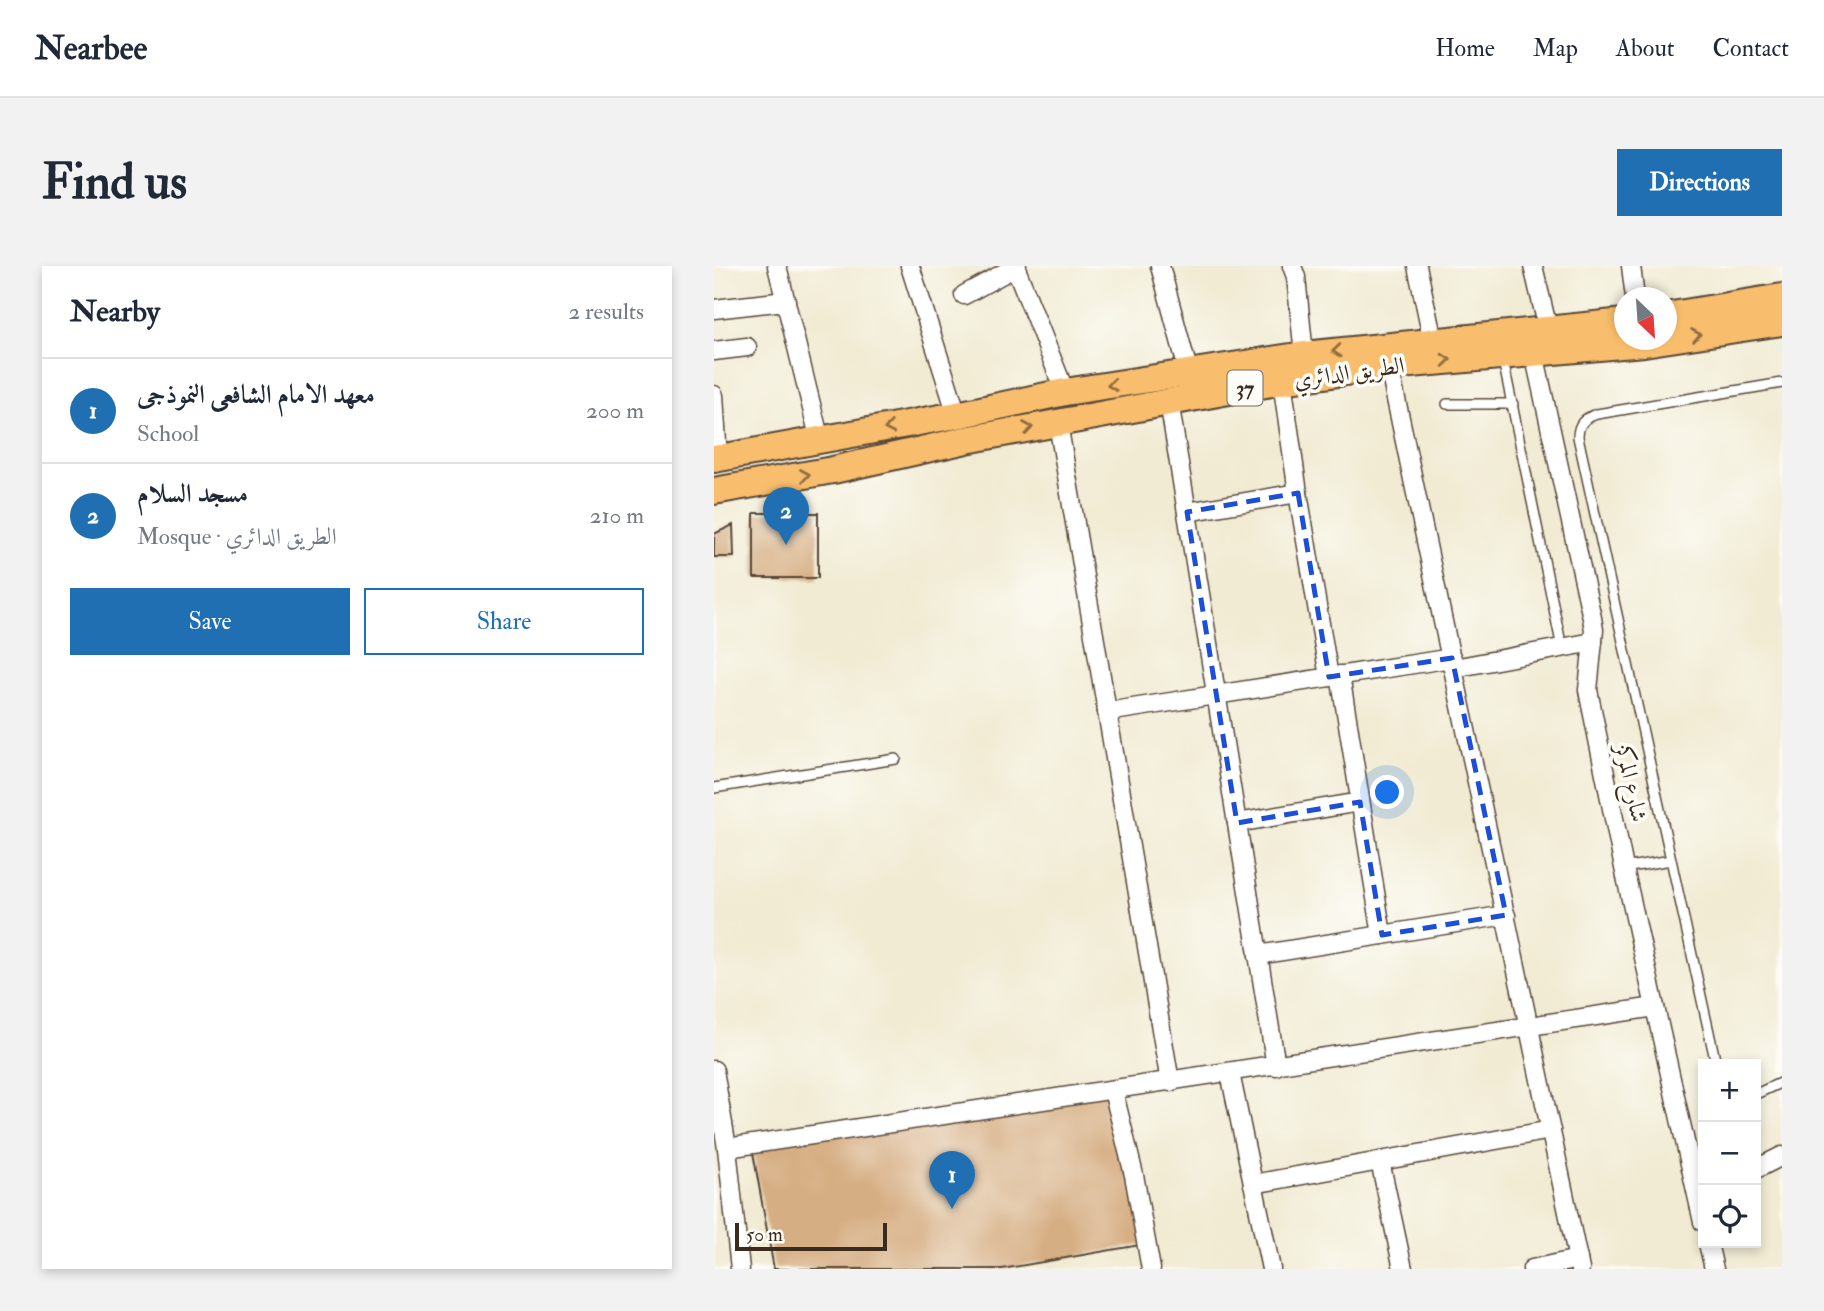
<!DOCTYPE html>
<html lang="en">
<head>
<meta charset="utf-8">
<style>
	:root { --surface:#fff; --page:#f2f2f3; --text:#1f2937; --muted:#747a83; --line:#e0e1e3; --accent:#1f6fb2 }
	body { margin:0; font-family:"IM FELL Double Pica",Amiri,serif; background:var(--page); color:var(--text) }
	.controls { position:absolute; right:21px; bottom:21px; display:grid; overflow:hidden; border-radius:0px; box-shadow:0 4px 10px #0003 }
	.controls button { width:63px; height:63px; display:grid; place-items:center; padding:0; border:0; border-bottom:2px solid var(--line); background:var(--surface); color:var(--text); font:35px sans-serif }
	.compass { position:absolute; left:900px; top:21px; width:63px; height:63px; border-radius:50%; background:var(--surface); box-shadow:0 4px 10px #0003; rotate:155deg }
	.scale { position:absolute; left:21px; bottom:18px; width:152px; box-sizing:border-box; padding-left:7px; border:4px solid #3b2a1e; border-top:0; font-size:19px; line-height:24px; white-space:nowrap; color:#3b2a1e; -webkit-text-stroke:5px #fdfcf7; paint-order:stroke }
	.you { position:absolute; left:674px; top:527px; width:24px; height:24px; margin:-18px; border:5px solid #fff; border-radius:50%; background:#1a73e8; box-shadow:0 0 0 10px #1a73e833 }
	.badge { display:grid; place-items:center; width:46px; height:46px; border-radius:50%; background:var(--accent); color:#fff; font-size:23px; font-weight:700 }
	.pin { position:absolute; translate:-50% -58px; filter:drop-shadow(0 2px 4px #0008) }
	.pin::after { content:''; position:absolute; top:37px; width:24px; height:21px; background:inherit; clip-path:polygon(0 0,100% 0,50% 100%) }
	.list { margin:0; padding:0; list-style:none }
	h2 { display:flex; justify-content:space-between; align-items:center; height:91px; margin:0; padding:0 28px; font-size:30px }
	h2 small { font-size:23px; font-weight:400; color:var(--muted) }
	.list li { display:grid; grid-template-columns:46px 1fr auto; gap:21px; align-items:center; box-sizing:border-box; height:105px; padding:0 28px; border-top:2px solid var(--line) }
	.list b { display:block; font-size:26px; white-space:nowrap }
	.list p { margin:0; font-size:23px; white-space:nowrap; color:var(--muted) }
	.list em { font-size:23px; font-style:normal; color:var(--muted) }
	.actions { display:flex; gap:14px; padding:21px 28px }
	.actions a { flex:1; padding:16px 0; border:2px solid var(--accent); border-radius:0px; text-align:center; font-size:24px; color:var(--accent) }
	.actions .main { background:var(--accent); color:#fff }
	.icon { flex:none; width:38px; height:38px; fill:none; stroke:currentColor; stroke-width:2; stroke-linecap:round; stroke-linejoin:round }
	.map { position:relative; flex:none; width:1068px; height:1003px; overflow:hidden; border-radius:0px }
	header { display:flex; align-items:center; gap:42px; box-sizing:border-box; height:98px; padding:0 35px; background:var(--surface); border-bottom:2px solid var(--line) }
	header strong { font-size:33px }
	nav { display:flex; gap:38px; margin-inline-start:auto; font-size:24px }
	.intro { display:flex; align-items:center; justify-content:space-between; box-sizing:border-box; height:168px; padding:0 42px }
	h1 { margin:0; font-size:49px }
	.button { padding:18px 32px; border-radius:0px; background:var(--accent); color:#fff; font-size:24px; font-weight:700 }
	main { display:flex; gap:42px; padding:0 42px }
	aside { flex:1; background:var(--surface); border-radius:0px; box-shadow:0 4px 10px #0003 }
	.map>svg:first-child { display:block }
</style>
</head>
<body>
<header>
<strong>Nearbee</strong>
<nav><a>Home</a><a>Map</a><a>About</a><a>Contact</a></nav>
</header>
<div class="intro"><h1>Find us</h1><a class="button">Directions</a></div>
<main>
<aside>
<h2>Nearby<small>2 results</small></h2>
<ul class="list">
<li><span class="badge">1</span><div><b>معهد الامام الشافعى النموذجى</b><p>School</p></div><em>200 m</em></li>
<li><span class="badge">2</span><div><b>مسجد السلام</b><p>Mosque · الطريق الدائري</p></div><em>210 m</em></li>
</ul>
<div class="actions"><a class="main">Save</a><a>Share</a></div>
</aside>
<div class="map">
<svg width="1068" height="1003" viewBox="0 0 1068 1003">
	<rect width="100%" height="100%" fill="#fdfcf7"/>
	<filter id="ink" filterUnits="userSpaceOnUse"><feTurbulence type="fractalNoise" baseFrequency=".0143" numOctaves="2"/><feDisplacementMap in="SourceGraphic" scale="14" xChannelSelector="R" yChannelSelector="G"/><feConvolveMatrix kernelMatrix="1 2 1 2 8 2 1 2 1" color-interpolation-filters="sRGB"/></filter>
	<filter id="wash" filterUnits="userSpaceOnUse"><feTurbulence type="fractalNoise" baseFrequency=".00686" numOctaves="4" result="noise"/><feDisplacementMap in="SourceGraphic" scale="28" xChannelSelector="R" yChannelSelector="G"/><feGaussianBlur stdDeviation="1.57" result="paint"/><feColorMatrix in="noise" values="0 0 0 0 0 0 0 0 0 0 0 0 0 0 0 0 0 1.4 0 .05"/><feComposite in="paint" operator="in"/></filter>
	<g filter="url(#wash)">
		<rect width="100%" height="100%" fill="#f1ebd3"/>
		<g id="blocks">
			<!-- building -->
			<g fill="#d6ae83">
				<rect x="40" y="247" width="64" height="65"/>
				<polygon points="19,259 20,291 0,291 0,268"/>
				<polygon points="404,817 432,978 288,1003 60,1003 38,881"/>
			</g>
		</g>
	</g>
	<g filter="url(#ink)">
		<use href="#blocks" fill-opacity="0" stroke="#564739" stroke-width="2"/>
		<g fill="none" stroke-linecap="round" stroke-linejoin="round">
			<defs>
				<g id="service">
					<polyline points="789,94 848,382"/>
					<polyline points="733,138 799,138"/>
					<polyline points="0,522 182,493"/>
					<polyline points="910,602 957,594"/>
					<path d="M1002,798L864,171C864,158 870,152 883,148L1068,117"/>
					<polyline points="1042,828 1068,816"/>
				</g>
				<g id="minor">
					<polyline points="63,0 106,175"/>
					<polyline points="196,0 243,149"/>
					<polyline points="301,0 351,126"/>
					<polyline points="446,0 475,108"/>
					<polyline points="578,0 582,11 590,89"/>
					<polyline points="703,0 719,75"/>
					<polyline points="819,0 834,63"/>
					<polyline points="917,0 921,32"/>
					<polyline points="250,29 303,0"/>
					<polyline points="0,43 72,35"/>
					<polyline points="0,85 33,81"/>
					<polyline points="820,87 878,352 880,364 874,424 910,602 989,956"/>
					<polyline points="675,100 866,1003"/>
					<polyline points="568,115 584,227 615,411"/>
					<polyline points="0,129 4,193"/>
					<polyline points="455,135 562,800"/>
					<polyline points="344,157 456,816"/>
					<polyline points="473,246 584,227"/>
					<polyline points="740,402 879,376"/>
					<polyline points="626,409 668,669"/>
					<polyline points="393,446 738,392"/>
					<polyline points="523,557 646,536"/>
					<polyline points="544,689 792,649"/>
					<polyline points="0,804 13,882 26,1003"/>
					<polyline points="516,807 557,1003"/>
					<polyline points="399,824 420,909 437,1003"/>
					<polyline points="13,882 941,741"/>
					<polyline points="666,895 689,1003"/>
					<polyline points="1042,903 1068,890"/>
					<polyline points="539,918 837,864"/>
					<polyline points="994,977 1000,1003"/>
					<polyline points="818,1003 864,993"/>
				</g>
				<g id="primary">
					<polyline points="952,50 1068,31"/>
					<polyline points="0,193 243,149 351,126 590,89 910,56"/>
					<polyline points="0,225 119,204 252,174 568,115 675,100 930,77 1068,56"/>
				</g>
			</defs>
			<!-- service casing -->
			<use href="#service" stroke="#564739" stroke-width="12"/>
			<!-- minor casing -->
			<use href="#minor" stroke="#564739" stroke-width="21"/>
			<!-- primary casing -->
			<use href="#primary" stroke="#564739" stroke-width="30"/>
			<!-- service -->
			<use href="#service" stroke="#fff" stroke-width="9"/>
			<!-- minor -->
			<use href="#minor" stroke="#fff" stroke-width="18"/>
			<!-- primary -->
			<use href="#primary" stroke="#f9be6d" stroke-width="26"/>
		</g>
		<!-- one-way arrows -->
		<defs><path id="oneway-chevron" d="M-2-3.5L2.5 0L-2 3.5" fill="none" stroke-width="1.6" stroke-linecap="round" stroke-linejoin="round" transform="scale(1.75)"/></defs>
		<g stroke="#906d42">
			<use href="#oneway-chevron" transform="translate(982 69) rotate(-9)"/>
			<use href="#oneway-chevron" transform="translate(623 85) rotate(174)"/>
			<use href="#oneway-chevron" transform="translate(732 94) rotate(-5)"/>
			<use href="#oneway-chevron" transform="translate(398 119) rotate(172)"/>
			<use href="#oneway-chevron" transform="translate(175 162) rotate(169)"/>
			<use href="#oneway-chevron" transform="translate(314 162) rotate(-10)"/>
			<use href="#oneway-chevron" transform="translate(91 209) rotate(-10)"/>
		</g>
	</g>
	<!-- marked area -->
	<path fill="none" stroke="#1d4ed8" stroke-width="5" stroke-dasharray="14 9" stroke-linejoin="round" d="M584,227L615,411L738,392L792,649L668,669L646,536L523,557L473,246Z"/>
	<g text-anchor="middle" stroke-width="7" stroke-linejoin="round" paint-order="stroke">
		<!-- shield labels -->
		<rect fill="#fdfcf7" stroke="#75695f" stroke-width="2" x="513.5" y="104.5" width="35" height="35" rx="5"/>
		<g font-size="21" font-weight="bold" fill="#3b2a1e">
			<text x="531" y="129">37</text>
		</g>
		<!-- street labels -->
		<g font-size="23" fill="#3b2a1e" stroke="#fdfcf7">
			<text transform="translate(635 106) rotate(-8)" y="8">الطريق الدائري</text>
			<text transform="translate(918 517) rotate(78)" y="8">شارع المركز</text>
		</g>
	</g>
</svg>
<div class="controls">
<button>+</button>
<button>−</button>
<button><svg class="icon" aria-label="locate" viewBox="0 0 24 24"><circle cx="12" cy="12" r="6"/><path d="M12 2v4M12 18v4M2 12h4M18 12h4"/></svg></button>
</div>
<svg class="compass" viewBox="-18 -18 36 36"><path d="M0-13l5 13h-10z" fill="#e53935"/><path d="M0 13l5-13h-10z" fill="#747a83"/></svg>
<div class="scale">50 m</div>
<div class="you"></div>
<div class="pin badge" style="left:238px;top:943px">1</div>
<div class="pin badge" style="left:72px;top:279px">2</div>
</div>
</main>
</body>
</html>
